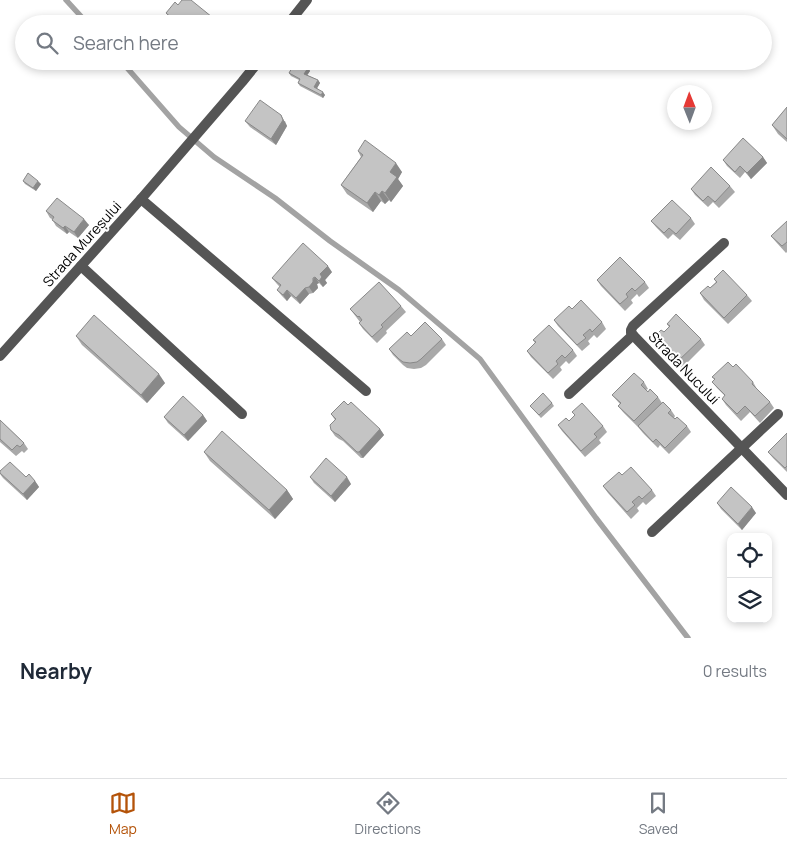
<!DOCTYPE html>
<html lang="en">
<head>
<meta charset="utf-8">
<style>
	:root { --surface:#fff; --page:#f2f2f3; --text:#1f2937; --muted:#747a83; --line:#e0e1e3; --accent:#b45309 }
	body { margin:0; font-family:Manrope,sans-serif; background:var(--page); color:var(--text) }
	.controls { position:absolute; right:15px; bottom:15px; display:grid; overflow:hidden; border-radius:10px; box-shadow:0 2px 8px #0003 }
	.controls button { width:45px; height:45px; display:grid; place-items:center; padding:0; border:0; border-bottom:1px solid var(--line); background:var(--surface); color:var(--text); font:25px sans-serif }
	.compass { position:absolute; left:667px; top:85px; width:45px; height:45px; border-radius:50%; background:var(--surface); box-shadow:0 2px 8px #0003; rotate:359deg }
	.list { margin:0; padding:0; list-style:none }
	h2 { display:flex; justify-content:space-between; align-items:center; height:65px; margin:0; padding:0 20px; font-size:21px }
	h2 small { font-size:16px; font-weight:400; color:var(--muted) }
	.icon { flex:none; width:28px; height:28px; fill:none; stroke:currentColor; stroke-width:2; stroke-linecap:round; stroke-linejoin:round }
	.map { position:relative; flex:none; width:787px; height:638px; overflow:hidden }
	.search { position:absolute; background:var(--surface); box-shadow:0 2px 8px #0003; left:15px; right:15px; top:15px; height:55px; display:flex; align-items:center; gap:12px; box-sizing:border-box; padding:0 18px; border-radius:28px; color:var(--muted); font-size:19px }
	.sheet { height:140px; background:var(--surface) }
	nav { display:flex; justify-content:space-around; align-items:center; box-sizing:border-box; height:70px; border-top:1px solid var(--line); background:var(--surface); font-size:14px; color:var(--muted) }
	nav a { display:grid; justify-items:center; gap:2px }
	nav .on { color:var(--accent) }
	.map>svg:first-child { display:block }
</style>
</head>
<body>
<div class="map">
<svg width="787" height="638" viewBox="0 0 787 638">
	<rect width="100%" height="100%" fill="#fff"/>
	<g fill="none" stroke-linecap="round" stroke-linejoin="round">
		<!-- stream -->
		<g stroke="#a3a3a3" stroke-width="5.5">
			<polyline points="66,0 88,24"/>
			<polyline points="121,61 179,127 214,157 275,198 330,241 399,290 480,359 596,518 688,638"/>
		</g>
		<!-- lane -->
		<g stroke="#555" stroke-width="10">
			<polyline points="724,243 633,326 631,330 631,333 787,495"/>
			<polyline points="569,394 633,335"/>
			<polyline points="652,532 778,414"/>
		</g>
		<!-- street -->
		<g stroke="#555" stroke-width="10">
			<polyline points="288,24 307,0"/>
			<polyline points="141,199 366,391"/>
			<polyline points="81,266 242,414"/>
			<polyline points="0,356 141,199 242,82 259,61"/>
		</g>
	</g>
	<!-- wall -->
	<g fill="#a9a9a9">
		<polygon points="178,5 212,17 216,23 215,24 174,24 166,13"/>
		<polygon points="308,68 310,71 307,75 318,80 320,83 317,88 325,95 323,98 300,86 298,83 299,80 291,76 289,73"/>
		<polygon points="787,107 787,142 778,134 772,125"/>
		<polygon points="245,121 285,121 287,126 276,145 250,127"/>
		<polygon points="358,151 402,172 398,179 403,186 391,202 389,200 385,204 381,201 373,212 347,194 341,185 361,157"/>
		<polygon points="763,157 767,163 751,179 745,172 740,178 727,166 723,160"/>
		<polygon points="23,181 41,184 36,191 25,184"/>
		<polygon points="730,186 735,192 719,208 713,202 708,207 695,195 691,189"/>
		<polygon points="46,211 89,225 78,238 69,232 67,234 56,226 52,219 50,218"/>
		<polygon points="691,218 695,224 680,240 673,234 668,239 656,227 651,221"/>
		<polygon points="787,221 787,252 786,253 776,242 771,236"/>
		<polygon points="332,272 325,280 327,283 323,287 319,283 317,284 318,288 313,293 309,294 300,304 291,296 287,301 282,296 277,290 280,287 277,284 272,278"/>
		<polygon points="714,279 747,295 752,301 728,324 704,300 700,293 710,288 716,282"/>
		<polygon points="597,280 645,282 649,288 639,297 637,294 631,300 633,303 625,311 601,286"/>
		<polygon points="401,306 406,312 386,331 387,333 377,343 363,329 359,323 360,322 350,309"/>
		<polygon points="572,309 602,322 606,329 597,338 594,335 588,341 590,344 582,351 558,326 554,320"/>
		<polygon points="667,324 701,339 705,345 682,368 657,344 653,338 664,332 669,327"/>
		<polygon points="76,336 165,383 147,403 82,345"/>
		<polygon points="411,336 442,339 446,345 426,365 421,368 414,369 407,368 403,365 393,355 389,349"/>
		<polygon points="533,340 573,350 577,356 569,364 566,361 560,367 562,370 553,379 531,357 527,351 535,343"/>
		<polygon points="733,367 753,382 757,389 770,402 774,408 760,423 750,412 741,421 726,405 722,399 725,396 717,388 712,382 715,380 712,377"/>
		<polygon points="644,382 648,389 646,390 658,397 662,403 671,410 675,416 674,418 687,426 691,432 669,454 660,445 658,448 643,433 638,427 623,412 618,406 620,404 612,395"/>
		<polygon points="552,403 554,406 541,418 530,406"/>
		<polygon points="348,405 380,429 384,435 363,458 361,458 343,441 339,439 335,436 331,430 335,420 331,414"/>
		<polygon points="203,415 207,421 188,441 168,423 164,417"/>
		<polygon points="0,420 24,443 28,449 24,453 22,451 16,456 0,442"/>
		<polygon points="569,421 603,426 607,432 599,440 601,443 585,457 562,431 558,425"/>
		<polygon points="787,433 787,472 773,458 768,452"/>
		<polygon points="204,452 287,490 293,499 275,519 210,461"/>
		<polygon points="0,474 26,477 35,481 39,487 27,500 3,478"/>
		<polygon points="622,475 652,490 656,496 646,505 643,502 637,508 639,511 631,519 608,493 603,486"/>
		<polygon points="310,477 351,484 335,502 314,483"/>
		<polygon points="717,503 756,513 742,530 721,509"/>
	</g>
	<!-- shaded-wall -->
	<g fill="#898989">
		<polygon points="212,17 216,23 215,24 206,24"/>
		<polygon points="308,68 310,71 306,77 304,74"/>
		<polygon points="318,80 320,83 316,90 314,87"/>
		<polygon points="323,92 325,95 323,98 321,95"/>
		<polygon points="281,115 287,126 276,145 271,139"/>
		<polygon points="763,157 767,163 751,179 747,173"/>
		<polygon points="396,163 402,172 398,179 403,186 391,202 385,193 390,172"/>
		<polygon points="38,181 41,184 36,191 33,188"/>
		<polygon points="382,191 389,200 385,204 379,195"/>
		<polygon points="375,192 381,201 373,212 367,203"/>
		<polygon points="84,219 89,225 78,238 74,232"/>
		<polygon points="65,226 69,232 67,234 63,228"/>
		<polygon points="328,266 332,272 325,280 327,283 323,287 319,281 320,274"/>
		<polygon points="315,277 319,283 317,284 318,288 313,293 309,287"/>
		<polygon points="305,288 309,294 300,304 296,298"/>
		<polygon points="287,290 291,296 287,301 283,295"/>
		<polygon points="159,374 165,383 147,403 141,395"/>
		<polygon points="203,415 207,421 188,441 184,435"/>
		<polygon points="380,429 384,435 363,458 359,452"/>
		<polygon points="347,477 351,484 335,502 331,496"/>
		<polygon points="35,481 39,487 27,500 23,494"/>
		<polygon points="287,490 293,499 275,519 269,510"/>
		<polygon points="752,507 756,513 742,530 738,524"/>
	</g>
	<!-- building -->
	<g fill="#c4c4c4" stroke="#898989">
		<polygon points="182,0 191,0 212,17 206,24 174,24 173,22 174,20 166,13 175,2 178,5"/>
		<polygon points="296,61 308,68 304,74 318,80 314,87 323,92 321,95 298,83 300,79 289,73"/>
		<polygon points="260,100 281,115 283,120 271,139 245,121"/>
		<polygon points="787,107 787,139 772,125"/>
		<polygon points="743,138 763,157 747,173 740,166 735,172 723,160"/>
		<polygon points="365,140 396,163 390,172 397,177 385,193 382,191 379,195 375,192 367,203 341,185 363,155 358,151"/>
		<polygon points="711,167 730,186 715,202 708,196 703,201 691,189"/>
		<polygon points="28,173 38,181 33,188 23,181"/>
		<polygon points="57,198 84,219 74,232 65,226 63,228 52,220 54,217 46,211"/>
		<polygon points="672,200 691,218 676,234 669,228 664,233 651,221"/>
		<polygon points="787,221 787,242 782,246 771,236"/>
		<polygon points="303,243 328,266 320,274 322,277 319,281 315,277 313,278 313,282 309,287 305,288 296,298 287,290 283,295 277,290 281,285 272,278"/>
		<polygon points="620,257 645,282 635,291 632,288 626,294 628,297 620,304 597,280"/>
		<polygon points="723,270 747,295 724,318 700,293 708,286 710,288 717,282 714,279"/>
		<polygon points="379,282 401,306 381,325 383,327 372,337 359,323 362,320 359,316 358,317 350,309"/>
		<polygon points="581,300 602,322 592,332 590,329 583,335 586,338 577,345 554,320 569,306 572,309"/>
		<polygon points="676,314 701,339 677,362 653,338 661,330 664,332 670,326 667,324"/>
		<polygon points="94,315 159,374 141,395 76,336"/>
		<polygon points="425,322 442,339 421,359 417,362 410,363 403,362 399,359 389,349 407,332 411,336"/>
		<polygon points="549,325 573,350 565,358 562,355 556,361 558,364 548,373 527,351 536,342 533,340"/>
		<polygon points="728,362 733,367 736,364 753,382 752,384 770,402 755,416 745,406 737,414 722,399 725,395 712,382 715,379 712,377"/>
		<polygon points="634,373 644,382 641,385 648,392 650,389 658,397 634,421 618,406 621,403 612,395"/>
		<polygon points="543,393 552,403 539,415 530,406"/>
		<polygon points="183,396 203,415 184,435 164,417"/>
		<polygon points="344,401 348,405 351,402 380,429 359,452 357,452 339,435 335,433 331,430 330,425 336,419 331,414"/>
		<polygon points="663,402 671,410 668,413 675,419 677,417 687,426 665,448 656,439 653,442 638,426"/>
		<polygon points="582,403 603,426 594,434 597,437 581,451 558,425 566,418 569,421 575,415 572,412"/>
		<polygon points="0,420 24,443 20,447 17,445 12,450 0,439"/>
		<polygon points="222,431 287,490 269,510 204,452"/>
		<polygon points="787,433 787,466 785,468 768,452"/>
		<polygon points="326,458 347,477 331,496 310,477"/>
		<polygon points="10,462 26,477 29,474 35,481 23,494 0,473 0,471"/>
		<polygon points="631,467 652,490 642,499 639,496 632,502 635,505 627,512 603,486 619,472 622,475"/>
		<polygon points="731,487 752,507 738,524 717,503"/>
	</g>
	<g text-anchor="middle" stroke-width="4" stroke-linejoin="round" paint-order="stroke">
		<!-- street labels -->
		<g font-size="14" fill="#000" stroke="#fff">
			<text transform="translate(82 244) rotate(-48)" y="5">Strada Mureșului</text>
			<text transform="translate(684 368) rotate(46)" y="5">Strada Nucului</text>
		</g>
	</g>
</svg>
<div class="controls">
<button><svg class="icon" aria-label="locate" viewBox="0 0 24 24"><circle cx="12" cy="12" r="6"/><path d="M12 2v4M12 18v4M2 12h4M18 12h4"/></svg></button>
<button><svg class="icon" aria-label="layers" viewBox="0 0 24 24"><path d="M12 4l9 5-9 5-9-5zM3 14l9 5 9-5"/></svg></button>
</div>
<svg class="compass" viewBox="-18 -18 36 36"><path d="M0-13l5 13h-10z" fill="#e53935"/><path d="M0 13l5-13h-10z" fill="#747a83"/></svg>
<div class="search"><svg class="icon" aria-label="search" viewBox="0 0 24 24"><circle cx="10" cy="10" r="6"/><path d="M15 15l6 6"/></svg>Search here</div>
</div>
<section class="sheet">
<h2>Nearby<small>0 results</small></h2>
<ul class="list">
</ul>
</section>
<nav>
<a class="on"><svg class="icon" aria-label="map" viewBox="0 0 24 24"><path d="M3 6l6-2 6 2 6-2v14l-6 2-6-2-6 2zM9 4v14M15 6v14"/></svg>Map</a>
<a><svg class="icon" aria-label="directions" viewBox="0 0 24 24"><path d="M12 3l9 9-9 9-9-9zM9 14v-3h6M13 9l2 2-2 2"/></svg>Directions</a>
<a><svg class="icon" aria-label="saved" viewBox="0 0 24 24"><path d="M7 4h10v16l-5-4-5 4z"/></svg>Saved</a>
</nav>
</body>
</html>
